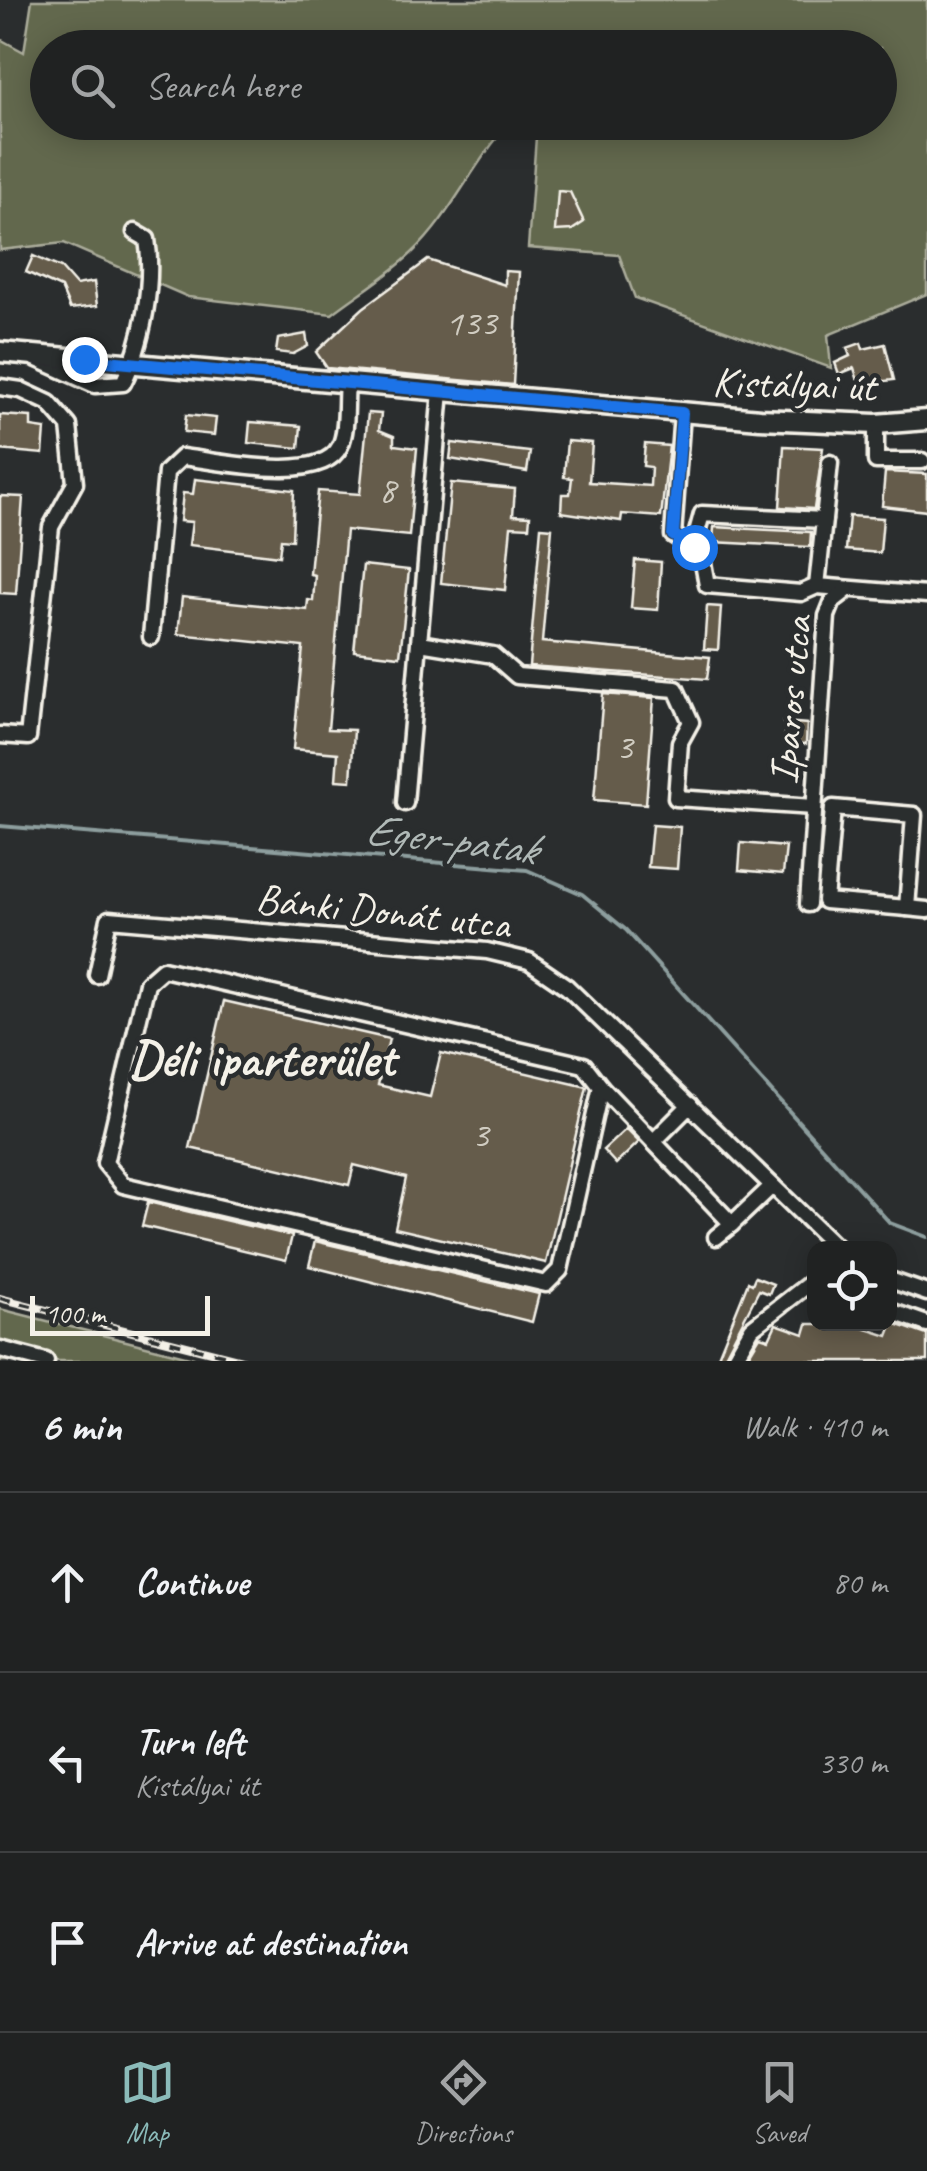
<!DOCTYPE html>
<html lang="en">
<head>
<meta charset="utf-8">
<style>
	:root { --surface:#202222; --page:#2d2f2f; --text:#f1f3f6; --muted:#a2a4a5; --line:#3d3f40; --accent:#8bbbb9 }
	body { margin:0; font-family:Caveat,sans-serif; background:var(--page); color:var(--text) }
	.controls { position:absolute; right:30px; bottom:30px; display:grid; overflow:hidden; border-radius:20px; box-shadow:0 5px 25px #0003 }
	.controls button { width:90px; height:90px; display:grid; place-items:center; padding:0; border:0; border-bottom:2px solid var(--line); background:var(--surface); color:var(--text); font:50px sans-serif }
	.scale { position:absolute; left:30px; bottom:25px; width:180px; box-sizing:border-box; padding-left:10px; border:5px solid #f4f1e8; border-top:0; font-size:28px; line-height:35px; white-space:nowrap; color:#f4f1e8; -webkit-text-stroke:8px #2a2d2e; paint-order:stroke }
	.stop { position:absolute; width:30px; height:30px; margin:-22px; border:8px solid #1a73e8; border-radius:50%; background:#fff }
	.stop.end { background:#1a73e8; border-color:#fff; box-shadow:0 2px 10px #0008 }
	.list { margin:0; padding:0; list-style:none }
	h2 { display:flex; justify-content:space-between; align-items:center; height:130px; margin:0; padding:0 40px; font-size:42px }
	h2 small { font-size:32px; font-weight:400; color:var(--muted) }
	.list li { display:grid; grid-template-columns:65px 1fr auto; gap:30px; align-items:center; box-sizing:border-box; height:180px; padding:0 40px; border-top:2px solid var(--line) }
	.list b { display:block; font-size:38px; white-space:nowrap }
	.list p { margin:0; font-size:32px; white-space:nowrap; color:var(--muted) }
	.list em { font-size:32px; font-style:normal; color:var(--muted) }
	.icon { flex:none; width:55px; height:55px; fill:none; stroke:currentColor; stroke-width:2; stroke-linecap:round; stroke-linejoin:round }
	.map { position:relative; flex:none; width:927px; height:1361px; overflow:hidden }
	.search { position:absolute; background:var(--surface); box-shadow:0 5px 25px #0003; left:30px; right:30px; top:30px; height:110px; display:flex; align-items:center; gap:25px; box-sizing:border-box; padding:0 35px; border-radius:55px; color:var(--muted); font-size:38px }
	.sheet { height:670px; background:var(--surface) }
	nav { display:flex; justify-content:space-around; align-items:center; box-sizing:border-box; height:140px; border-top:2px solid var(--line); background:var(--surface); font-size:28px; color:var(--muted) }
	nav a { display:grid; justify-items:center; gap:5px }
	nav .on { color:var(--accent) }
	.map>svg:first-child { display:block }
</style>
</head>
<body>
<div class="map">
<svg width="927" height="1361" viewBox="0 0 927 1361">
	<rect width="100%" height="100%" fill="#2a2d2e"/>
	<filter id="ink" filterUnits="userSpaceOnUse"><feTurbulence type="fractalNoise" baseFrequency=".01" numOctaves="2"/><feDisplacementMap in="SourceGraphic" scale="20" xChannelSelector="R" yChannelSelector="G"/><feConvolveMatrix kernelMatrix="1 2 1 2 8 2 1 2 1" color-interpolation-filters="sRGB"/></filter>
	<g filter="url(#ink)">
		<!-- green -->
		<g fill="#62684e" stroke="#abac9b" stroke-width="2.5">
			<path d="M32,0H927V294L828,335L831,368L635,298L619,255L528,248L537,123L880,122V48H48V122L510,123C473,162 452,215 412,253C388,276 358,294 332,314L188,297L64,243L0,250V39L24,52Z"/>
			<polygon points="0,1309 205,1361 0,1361"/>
		</g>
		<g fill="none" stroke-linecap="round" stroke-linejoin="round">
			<!-- stream -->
			<polyline stroke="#8d9e9e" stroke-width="4" points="0,826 527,870 582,894 626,930 890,1223 927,1237"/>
		</g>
		<!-- building -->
		<g fill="#655b4c" stroke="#f4f1e8" stroke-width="2.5">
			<polygon points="558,191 570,192 584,222 572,230 555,231"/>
			<polygon points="33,256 61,268 76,285 94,282 97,306 70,309 61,288 26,272"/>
			<polygon points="428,260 505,285 505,271 519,272 513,385 327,368 316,352 363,308"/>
			<polygon points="306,334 308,346 293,354 276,352 278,339"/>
			<polygon points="861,343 863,349 885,344 894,380 859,384 854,368 839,374 835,363 850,356 847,348"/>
			<polygon points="368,413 381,414 379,430 394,436 394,445 417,448 409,536 346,530 328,729 354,730 351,781 336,780 338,753 293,749 303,647 178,634 182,597 307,610 308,600 313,601 315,575 310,574 318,491 360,494"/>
			<polygon points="0,415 31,417 31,427 45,429 43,454 0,450"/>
			<polygon points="186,415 216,418 214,435 184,432"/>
			<polygon points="250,422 301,426 299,448 248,443"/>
			<polygon points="567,441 592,443 589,482 650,486 651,467 643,466 645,444 669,446 661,517 622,514 621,521 561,512 562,494 570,494 572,478 564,477"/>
			<polygon points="452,443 530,452 527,472 450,459"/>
			<polygon points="784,446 823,448 814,509 780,507"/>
			<polygon points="885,472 927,474 927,511 882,506"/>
			<polygon points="195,479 294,490 292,540 281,539 279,556 189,545 192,522 180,521 183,493 193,494"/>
			<polygon points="451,483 515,489 513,515 530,516 529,527 511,526 505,590 441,583"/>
			<polygon points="0,496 23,497 16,594 0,593"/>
			<polygon points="849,516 883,518 880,553 846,550"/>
			<polygon points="541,527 552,528 542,642 710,657 707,679 529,666"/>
			<polygon points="714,527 811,532 810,547 713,542"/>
			<polygon points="635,560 661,562 658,610 631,608"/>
			<polygon points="363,565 409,570 400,656 354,651"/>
			<polygon points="707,606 721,607 718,650 704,649"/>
			<polygon points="603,694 654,698 646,804 594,800"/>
			<polygon points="783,722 807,724 806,744 786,743"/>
			<polygon points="652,825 680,827 677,869 648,867"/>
			<polygon points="741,843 786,847 783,874 739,870"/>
			<polygon points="224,1001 389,1039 378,1085 430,1097 441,1053 587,1087 546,1263 395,1228 406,1178 354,1165 349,1185 190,1148"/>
			<polygon points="626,1129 639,1142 616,1164 603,1150"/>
			<polygon points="148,1202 292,1236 286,1260 142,1226"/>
			<polygon points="315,1241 539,1294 532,1322 309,1266"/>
			<polygon points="755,1277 773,1284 769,1294 759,1290 722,1361 716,1361 748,1282 752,1284"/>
			<polygon points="893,1323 927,1335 927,1361 745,1361 760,1336 769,1339 776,1324 804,1334 807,1324 851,1324 888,1336"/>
		</g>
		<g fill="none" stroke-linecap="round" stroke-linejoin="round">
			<defs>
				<g id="minor">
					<path d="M33,357L95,385L123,383C143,344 154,281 147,239L135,232"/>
					<polyline points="0,387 21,390 49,403 69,426 75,483 51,527 28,737 0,735"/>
					<polyline points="682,413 673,535 701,552 707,585 801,593 817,586 927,595"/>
					<polyline points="876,424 876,461 922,461"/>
					<polyline points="693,547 702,514 824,520"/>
					<polyline points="817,586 830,463"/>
					<path d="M151,637L166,472L182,457C218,461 322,485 340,446C348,430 345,401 347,383"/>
					<polyline points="420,643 493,655 517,676 676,689 691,722 680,742 676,798 814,807"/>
					<polyline points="405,803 441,391"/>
					<polygon points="833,808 914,815 907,908 825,901"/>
					<polyline points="808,904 827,616 833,601 847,590"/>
					<polyline points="907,908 927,910"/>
					<polygon points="163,969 584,1065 601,1087 560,1270 546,1284 123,1185 105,1163 147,983"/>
					<polyline points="97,975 109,919 487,951 529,961 567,987 837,1248"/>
					<polyline points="601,1087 732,1224 772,1186"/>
					<polyline points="654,1141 690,1105"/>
					<polyline points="716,1237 732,1224"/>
					<polyline points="890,1280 927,1293"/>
					<polyline points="890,1311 927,1324"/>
					<polyline points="0,1349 46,1361"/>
					<polyline points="733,1361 752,1328 814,1280"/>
				</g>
				<polyline id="major" points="0,352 760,419 876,424 927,420"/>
			</defs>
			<!-- minor casing -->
			<use href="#minor" stroke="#f4f1e8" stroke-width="21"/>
			<!-- major casing -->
			<use href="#major" stroke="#f4f1e8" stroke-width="25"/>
			<!-- minor -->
			<use href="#minor" stroke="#2a2d2e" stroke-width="14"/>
			<!-- major -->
			<use href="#major" stroke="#2a2d2e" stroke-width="18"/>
			<defs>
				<polyline id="rail" points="0,1298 246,1361"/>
			</defs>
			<!-- rail casing -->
			<use href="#rail" stroke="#f4f1e8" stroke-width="8"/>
			<!-- rail -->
			<use href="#rail" stroke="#2a2d2e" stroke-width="4" stroke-dasharray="11" stroke-linecap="butt"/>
		</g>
	</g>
	<g fill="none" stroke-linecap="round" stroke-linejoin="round" filter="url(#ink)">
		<!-- route -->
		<polyline stroke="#1a73e8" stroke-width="12" points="84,359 682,413 673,535 694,547"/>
	</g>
	<g text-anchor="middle" stroke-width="9" stroke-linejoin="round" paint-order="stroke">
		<!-- number labels -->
		<g font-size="38" fill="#d0ccc1">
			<text x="471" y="335">133</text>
			<text x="387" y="502">8</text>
			<text x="624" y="759">3</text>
			<text x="480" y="1147">3</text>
		</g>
		<!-- street labels -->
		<g font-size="42" fill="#f4f1e8" stroke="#2a2d2e">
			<text transform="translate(794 383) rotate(2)" y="15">Kistályai út</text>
			<text transform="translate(789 700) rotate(-85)" y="15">Iparos utca</text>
			<text transform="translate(383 910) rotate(6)" y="15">Bánki Donát utca</text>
		</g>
		<!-- water labels -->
		<g font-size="45" font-style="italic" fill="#b0b9b7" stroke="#2a2d2e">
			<text transform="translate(451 838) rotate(7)" y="16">Eger-patak</text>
		</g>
		<!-- district labels -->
		<g font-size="52" font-weight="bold" fill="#f4f1e8" stroke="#2a2d2e">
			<text x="262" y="1076">Déli iparterület</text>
		</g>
	</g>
</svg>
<div class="controls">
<button><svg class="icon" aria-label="locate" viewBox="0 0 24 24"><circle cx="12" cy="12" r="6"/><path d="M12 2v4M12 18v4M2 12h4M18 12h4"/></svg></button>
</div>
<div class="scale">100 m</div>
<div class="stop" style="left:694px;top:547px"></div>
<div class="stop end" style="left:84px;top:359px"></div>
<div class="search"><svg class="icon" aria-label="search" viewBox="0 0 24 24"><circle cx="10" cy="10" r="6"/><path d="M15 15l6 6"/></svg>Search here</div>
</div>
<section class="sheet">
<h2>6 min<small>Walk · 410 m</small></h2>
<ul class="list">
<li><svg class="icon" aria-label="ahead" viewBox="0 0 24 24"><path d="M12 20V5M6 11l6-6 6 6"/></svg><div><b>Continue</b></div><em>80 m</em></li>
<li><svg class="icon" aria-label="left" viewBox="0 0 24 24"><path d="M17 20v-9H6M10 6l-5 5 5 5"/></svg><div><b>Turn left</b><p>Kistályai út</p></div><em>330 m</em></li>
<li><svg class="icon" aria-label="arrive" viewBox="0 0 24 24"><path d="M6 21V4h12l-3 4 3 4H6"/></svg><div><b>Arrive at destination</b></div></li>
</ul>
</section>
<nav>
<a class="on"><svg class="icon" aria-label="map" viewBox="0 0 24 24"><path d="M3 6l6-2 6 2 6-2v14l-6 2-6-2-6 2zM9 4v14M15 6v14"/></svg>Map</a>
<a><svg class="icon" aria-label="directions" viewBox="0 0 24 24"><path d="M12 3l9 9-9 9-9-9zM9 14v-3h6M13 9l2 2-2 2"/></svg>Directions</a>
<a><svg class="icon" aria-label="saved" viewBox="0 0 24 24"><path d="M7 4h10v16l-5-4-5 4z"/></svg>Saved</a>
</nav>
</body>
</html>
